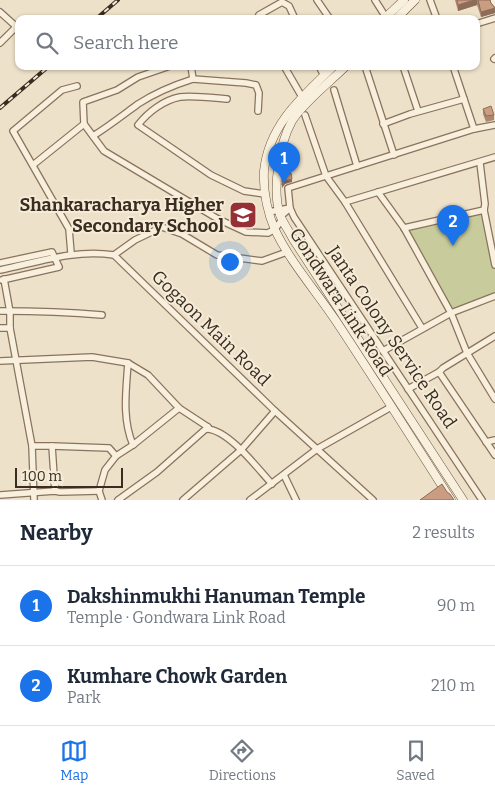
<!DOCTYPE html>
<html lang="en">
<head>
<meta charset="utf-8">
<style>
	:root { --surface:#fff; --page:#f2f2f3; --text:#1f2937; --muted:#747a83; --line:#e0e1e3; --accent:#1a73e8 }
	body { margin:0; font-family:Bitter,serif; background:var(--page); color:var(--text) }
	.scale { position:absolute; left:15px; bottom:12px; width:108px; box-sizing:border-box; padding-left:5px; border:2px solid #3a2c21; border-top:0; font-size:14px; line-height:18px; white-space:nowrap; color:#3a2c21; -webkit-text-stroke:4px #f5ecd8; paint-order:stroke }
	.you { position:absolute; left:229px; top:261px; width:18px; height:18px; margin:-12px; border:4px solid #fff; border-radius:50%; background:#1a73e8; box-shadow:0 0 0 8px #1a73e833 }
	.badge { display:grid; place-items:center; width:32px; height:32px; border-radius:50%; background:var(--accent); color:#fff; font-size:16px; font-weight:700 }
	.pin { position:absolute; translate:-50% -41px; filter:drop-shadow(0 1px 2px #0008) }
	.pin::after { content:''; position:absolute; top:26px; width:18px; height:15px; background:inherit; clip-path:polygon(0 0,100% 0,50% 100%) }
	.list { margin:0; padding:0; list-style:none }
	h2 { display:flex; justify-content:space-between; align-items:center; height:65px; margin:0; padding:0 20px; font-size:21px }
	h2 small { font-size:16px; font-weight:400; color:var(--muted) }
	.list li { display:grid; grid-template-columns:32px 1fr auto; gap:15px; align-items:center; box-sizing:border-box; height:80px; padding:0 20px; border-top:1px solid var(--line) }
	.list b { display:block; font-size:19px; white-space:nowrap }
	.list p { margin:0; font-size:16px; white-space:nowrap; color:var(--muted) }
	.list em { font-size:16px; font-style:normal; color:var(--muted) }
	.icon { flex:none; width:28px; height:28px; fill:none; stroke:currentColor; stroke-width:2; stroke-linecap:round; stroke-linejoin:round }
	.map { position:relative; flex:none; width:495px; height:500px; overflow:hidden }
	.search { position:absolute; background:var(--surface); box-shadow:0 1px 4px #0004; left:15px; right:15px; top:15px; height:55px; display:flex; align-items:center; gap:12px; box-sizing:border-box; padding:0 18px; border-radius:10px; color:var(--muted); font-size:19px }
	.sheet { height:225px; background:var(--surface) }
	nav { display:flex; justify-content:space-around; align-items:center; box-sizing:border-box; height:70px; border-top:1px solid var(--line); background:var(--surface); font-size:14px; color:var(--muted) }
	nav a { display:grid; justify-items:center; gap:2px }
	nav .on { color:var(--accent) }
	.map>svg:first-child { display:block }
</style>
</head>
<body>
<div class="map">
<svg width="495" height="500" viewBox="0 0 495 500">
	<rect width="100%" height="100%" fill="#ede1c9"/>
	<!-- green -->
	<polygon fill="#c8cc9d" points="484,210 495,265 495,296 451,313 404,228"/>
	<g fill="none" stroke-linecap="round" stroke-linejoin="round">
		<defs>
			<g id="street">
				<polyline points="317,0 330,19"/>
				<polyline points="375,0 387,19"/>
				<polyline points="430,0 437,19"/>
				<polyline points="493,0 495,7"/>
				<polyline points="0,12 19,29"/>
				<polyline points="261,19 259,15 282,2 289,6 295,19"/>
				<polyline points="476,24 495,18"/>
				<polyline points="0,43 16,27"/>
				<polyline points="494,59 495,58"/>
				<polyline points="170,66 138,77 117,90 83,102 84,124 104,151 218,219 246,232 268,233 275,229 281,221 281,216 290,208 288,188 474,129 495,125"/>
				<polyline points="191,66 193,79 246,83 256,85 259,93 258,111"/>
				<polyline points="284,66 302,97"/>
				<polyline points="319,66 324,76"/>
				<polyline points="365,66 394,155"/>
				<polyline points="403,66 418,111"/>
				<polyline points="453,66 474,129"/>
				<polyline points="334,90 357,166"/>
				<path d="M227,99C215,98 191,95 180,97C164,100 148,112 138,125L211,175L244,191L265,194"/>
				<polyline points="305,115 326,176 345,202 422,328"/>
				<polyline points="383,124 410,114 464,99"/>
				<path d="M93,136C109,126 123,115 138,104C155,93 174,85 193,79"/>
				<polyline points="480,163 485,204 484,210 495,265"/>
				<polyline points="33,165 84,124"/>
				<polyline points="378,192 404,228 451,313 467,353 495,399"/>
				<polyline points="345,202 495,157"/>
				<polyline points="269,212 290,208 294,217 482,500"/>
				<polyline points="404,228 484,210"/>
				<polyline points="71,253 69,229 13,131 62,90 77,86"/>
				<polyline points="114,255 135,240 162,227 182,234 217,255 262,261 287,252"/>
				<polyline points="0,263 52,252 59,267 2,280"/>
				<path d="M0,270C39,262 74,249 114,255L275,411L373,500"/>
				<polyline points="4,279 10,312 10,328 32,446 34,500"/>
				<path d="M0,311C34,311 68,312 102,315"/>
				<polyline points="0,328 10,328"/>
				<polyline points="383,351 451,313 495,296"/>
				<path d="M0,361L92,357L128,363L148,375L179,408L208,427L207,429C229,430 258,469 272,484"/>
				<path d="M128,363C126,391 122,419 133,445"/>
				<polyline points="439,372 495,455"/>
				<polyline points="408,389 439,372 443,368 495,336"/>
				<polyline points="486,442 495,440"/>
				<polyline points="32,446 52,446 55,491"/>
				<polyline points="52,446 109,448 116,456"/>
				<polyline points="284,475 296,500"/>
				<polyline points="0,495 55,491 60,492 99,491"/>
				<polyline points="102,500 99,491 105,470 116,456 133,445 179,408"/>
				<polyline points="118,500 157,472 208,427"/>
				<polyline points="183,500 241,450 275,411"/>
				<polyline points="250,500 317,449 391,407"/>
			</g>
			<g id="secondary">
				<polyline points="384,19 404,0"/>
				<polyline points="396,19 415,0"/>
				<path d="M334,66C303,96 269,124 264,171C263,191 267,211 275,230C291,263 316,291 336,321C375,380 413,440 451,500"/>
				<path d="M346,66C331,81 302,104 292,121C279,144 272,190 280,215C283,223 289,231 293,239L463,500"/>
			</g>
		</defs>
		<!-- street casing -->
		<use href="#street" stroke="#89735e" stroke-width="8"/>
		<!-- secondary casing -->
		<use href="#secondary" stroke="#6b5541" stroke-width="9"/>
		<!-- street -->
		<use href="#street" stroke="#f8efdc" stroke-width="5.5"/>
		<!-- secondary -->
		<use href="#secondary" stroke="#f8efdc" stroke-width="8"/>
		<defs>
			<g id="rail">
				<polyline points="96,19 118,0"/>
				<polyline points="0,108 49,66"/>
			</g>
		</defs>
		<!-- rail casing -->
		<use href="#rail" stroke="#3a2c21" stroke-width="4"/>
		<!-- rail -->
		<use href="#rail" stroke="#f5ecd8" stroke-width="2" stroke-dasharray="5.5" stroke-linecap="butt"/>
	</g>
	<!-- wall -->
	<g fill="#ae866e">
		<polygon points="455,0 490,0 491,3 495,7 495,13 481,17 477,5 458,11"/>
		<polygon points="483,109 494,115 494,120 486,122 483,114"/>
	</g>
	<!-- shaded-wall -->
	<g fill="#8d6d5a">
		<polygon points="474,0 477,0 477,5 458,11 458,5"/>
		<polygon points="495,8 495,13 481,17 481,12"/>
		<polygon points="292,179 292,182 285,184 282,188 282,185 285,181"/>
	</g>
	<!-- building -->
	<g fill="#ca9c80" stroke="#8d6d5a">
		<polygon points="457,0 474,0 458,5"/>
		<polygon points="478,0 490,0 491,3 495,8 481,12"/>
		<polygon points="491,106 494,115 486,116 483,109"/>
		<polygon points="291,173 292,179 285,181 282,185 283,175"/>
		<polygon points="442,484 447,492 450,494 454,500 420,500"/>
	</g>
	<!-- icons -->
	<defs>
		<symbol id="school-square" viewBox="-11 -11 22 22"><rect x="-9" y="-9" width="18" height="18" rx="4" fill="#963035" stroke="#f5ecd8"/><path d="M0-5L7-2L0 1L-7-2ZM-4 1L0 2.5L4 1V4Q0 6-4 4Z" fill="#fff"/></symbol>
	</defs>
	<g fill-rule="evenodd">
		<use href="#school-square" x="227" y="199" width="32" height="32"/>
	</g>
	<g text-anchor="middle" stroke-width="4" stroke-linejoin="round" paint-order="stroke">
		<!-- poi labels -->
		<g font-size="18" font-weight="bold" fill="#3a2c21" stroke="#f5ecd8" text-anchor="end">
			<text x="224" y="211">Shankaracharya Higher<tspan x="224" dy="21">Secondary School</tspan></text>
		</g>
		<!-- street labels -->
		<g font-size="18" fill="#3a2c21" stroke="#f5ecd8">
			<text transform="translate(341 302) rotate(57)" y="6">Gondwara Link Road</text>
			<text transform="translate(211 328) rotate(44)" y="6">Gogaon Main Road</text>
			<text transform="translate(392 337) rotate(56)" y="6">Janta Colony Service Road</text>
		</g>
	</g>
</svg>
<div class="scale">100 m</div>
<div class="you"></div>
<div class="pin badge" style="left:284px;top:183px">1</div>
<div class="pin badge" style="left:453px;top:246px">2</div>
<div class="search"><svg class="icon" aria-label="search" viewBox="0 0 24 24"><circle cx="10" cy="10" r="6"/><path d="M15 15l6 6"/></svg>Search here</div>
</div>
<section class="sheet">
<h2>Nearby<small>2 results</small></h2>
<ul class="list">
<li><span class="badge">1</span><div><b>Dakshinmukhi Hanuman Temple</b><p>Temple · Gondwara Link Road</p></div><em>90 m</em></li>
<li><span class="badge">2</span><div><b>Kumhare Chowk Garden</b><p>Park</p></div><em>210 m</em></li>
</ul>
</section>
<nav>
<a class="on"><svg class="icon" aria-label="map" viewBox="0 0 24 24"><path d="M3 6l6-2 6 2 6-2v14l-6 2-6-2-6 2zM9 4v14M15 6v14"/></svg>Map</a>
<a><svg class="icon" aria-label="directions" viewBox="0 0 24 24"><path d="M12 3l9 9-9 9-9-9zM9 14v-3h6M13 9l2 2-2 2"/></svg>Directions</a>
<a><svg class="icon" aria-label="saved" viewBox="0 0 24 24"><path d="M7 4h10v16l-5-4-5 4z"/></svg>Saved</a>
</nav>
</body>
</html>
